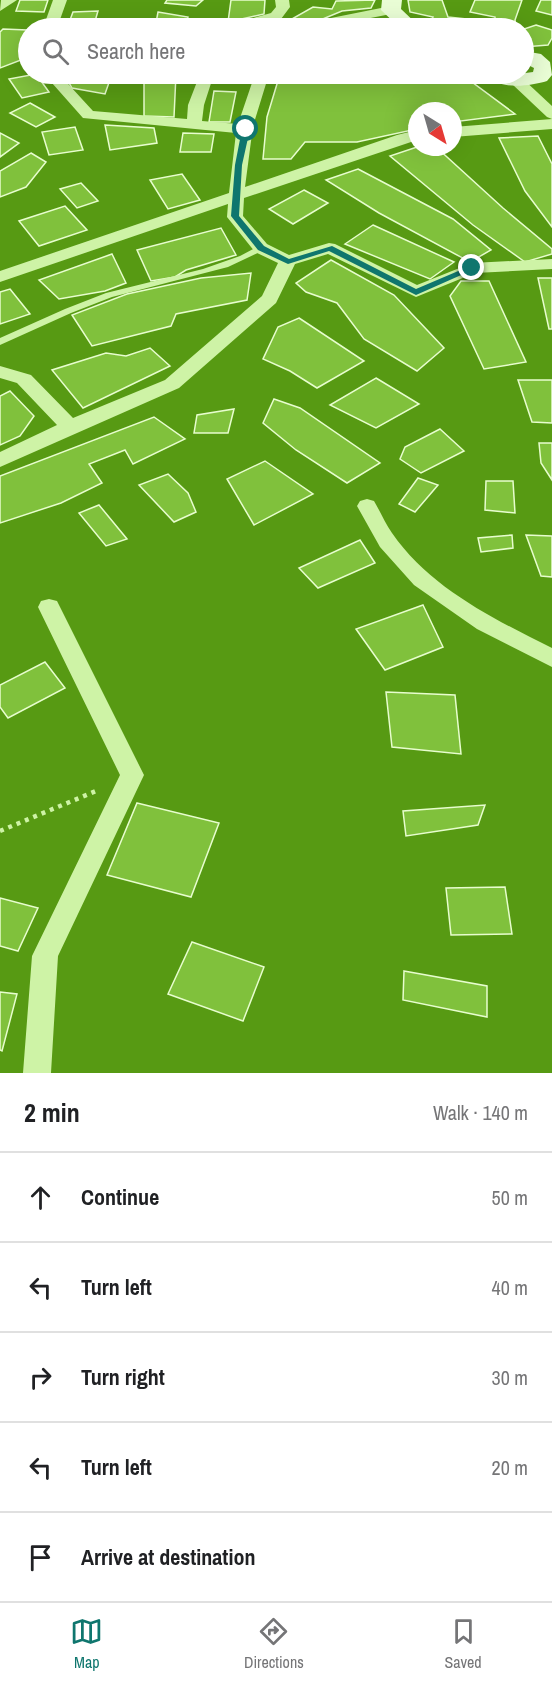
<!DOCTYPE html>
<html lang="en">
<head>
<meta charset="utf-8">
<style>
	:root { --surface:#fff; --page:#f2f2f2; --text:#202124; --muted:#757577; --line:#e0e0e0; --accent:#0f766e }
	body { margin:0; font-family:"Archivo Narrow",sans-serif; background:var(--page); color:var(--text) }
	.compass { position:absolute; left:408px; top:102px; width:54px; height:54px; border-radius:50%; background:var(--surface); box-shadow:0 6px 24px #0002; rotate:143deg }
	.stop { position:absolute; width:18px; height:18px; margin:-14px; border:4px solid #0f766e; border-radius:50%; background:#fff }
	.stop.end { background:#0f766e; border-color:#fff; box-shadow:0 2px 6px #0008 }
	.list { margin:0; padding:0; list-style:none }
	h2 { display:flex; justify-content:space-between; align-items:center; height:78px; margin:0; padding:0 24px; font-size:26px }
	h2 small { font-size:20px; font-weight:400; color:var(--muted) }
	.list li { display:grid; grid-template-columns:39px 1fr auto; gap:18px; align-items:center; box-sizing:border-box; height:90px; padding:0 24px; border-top:2px solid var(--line) }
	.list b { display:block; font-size:22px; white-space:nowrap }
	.list em { font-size:20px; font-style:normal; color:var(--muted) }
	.icon { flex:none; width:33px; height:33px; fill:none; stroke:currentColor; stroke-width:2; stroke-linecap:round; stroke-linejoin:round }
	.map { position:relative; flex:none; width:552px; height:1073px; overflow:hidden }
	.search { position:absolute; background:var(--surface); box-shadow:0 6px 24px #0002; left:18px; right:18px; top:18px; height:66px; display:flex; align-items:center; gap:15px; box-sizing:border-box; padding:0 21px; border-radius:33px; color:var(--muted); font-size:22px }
	.sheet { height:528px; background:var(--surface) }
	nav { display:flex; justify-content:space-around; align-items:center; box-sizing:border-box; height:84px; border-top:2px solid var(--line); background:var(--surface); font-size:16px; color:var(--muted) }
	nav a { display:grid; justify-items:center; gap:3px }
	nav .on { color:var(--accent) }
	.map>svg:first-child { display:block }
</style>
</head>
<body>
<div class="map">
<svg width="552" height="1073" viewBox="0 0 552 1073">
	<rect width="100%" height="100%" fill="#579a13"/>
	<!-- building -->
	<g fill="#80c13c" stroke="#e7fdce" stroke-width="1.5">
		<polygon points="20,0 48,0 44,12 16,11"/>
		<polygon points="167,0 203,0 196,6 165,3"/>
		<polygon points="231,0 265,0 264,14 228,22"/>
		<polygon points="375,0 371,8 342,11 301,28 276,28 313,7 332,9 336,1"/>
		<polygon points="408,0 442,0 448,17 495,22 495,17 470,12 475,0 522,0 515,20 516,28 454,28 429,26 433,17 410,12"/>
		<polygon points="541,0 552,0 552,15 536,11"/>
		<polygon points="98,11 93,28 67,28 73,12"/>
		<polygon points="158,12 188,17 185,28 155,28"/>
		<polygon points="536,25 552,30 552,38 548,45 524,47 524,29"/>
		<polygon points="3,29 27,30 21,60 0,68 0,32"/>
		<polygon points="36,74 49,92 22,98 9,79"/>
		<polygon points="64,74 112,74 105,94 72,88"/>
		<polygon points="144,74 176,74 174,117 144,116"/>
		<polygon points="220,74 247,74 247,79 220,81"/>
		<polygon points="280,74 461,74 515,114 453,122 453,111 417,111 417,129 357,142 305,142 291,159 263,159 267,117"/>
		<polygon points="214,91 236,92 230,122 209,122"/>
		<polygon points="30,103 55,117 36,127 10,113"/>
		<polygon points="105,125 154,128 157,143 110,150"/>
		<polygon points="75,127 83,150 49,155 42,132"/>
		<polygon points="0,133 19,143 0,157"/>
		<polygon points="183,133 214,134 211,152 180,152"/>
		<polygon points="538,136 552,164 552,227 525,191 499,138"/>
		<polygon points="417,147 436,147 503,208 552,249 552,254 525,262 473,225 390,156"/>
		<polygon points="31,153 46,162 26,187 0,197 0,171"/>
		<polygon points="358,169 453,219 491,250 470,262 379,213 326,180"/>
		<polygon points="182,174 200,200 168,209 150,180"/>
		<polygon points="81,183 98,201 77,208 60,189"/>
		<polygon points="304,190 328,203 293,224 269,209"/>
		<polygon points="65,206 87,230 39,246 19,221"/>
		<polygon points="373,225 454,262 430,279 345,244"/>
		<polygon points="221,228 236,255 186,270 175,277 151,281 137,250"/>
		<polygon points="112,254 126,283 105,291 59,299 39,280"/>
		<polygon points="331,260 394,295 444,348 417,371 364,339 337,303 306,292 296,283"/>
		<polygon points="251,273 247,300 176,314 171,326 92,346 72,315 127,294 201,278"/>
		<polygon points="538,278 552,278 552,329 549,329"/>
		<polygon points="461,281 489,281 526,362 484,369 450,296"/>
		<polygon points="10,289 30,314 0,324 0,292"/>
		<polygon points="299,318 364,361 317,388 290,371 263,359 278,327"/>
		<polygon points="150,348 170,366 83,408 52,370 106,353 126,356"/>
		<polygon points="376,378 419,404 376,428 330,405"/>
		<polygon points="518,380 552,380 552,423 532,422"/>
		<polygon points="10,391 34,416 20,436 0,445 0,396"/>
		<polygon points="274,399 300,408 380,463 347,483 296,450 263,423"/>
		<polygon points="234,409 228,433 194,433 197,415"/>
		<polygon points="154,417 185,439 133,464 125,450 89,464 102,483 61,503 0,523 0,476"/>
		<polygon points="440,429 464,451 421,473 400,459 405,447"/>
		<polygon points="539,443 552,443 552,480 541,463"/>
		<polygon points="265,461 313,494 254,525 227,479"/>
		<polygon points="168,474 188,493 196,512 174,522 139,485"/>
		<polygon points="418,478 438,485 415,512 399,504"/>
		<polygon points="486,481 513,481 515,513 485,510"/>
		<polygon points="99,505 127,539 106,546 79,513"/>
		<polygon points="512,535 513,548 481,552 478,538"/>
		<polygon points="526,535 552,536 552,577 541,576"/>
		<polygon points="360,540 375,563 318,588 299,568"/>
		<polygon points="423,605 443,647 385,670 356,629"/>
		<polygon points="45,662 65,688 8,718 0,707 0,685"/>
		<polygon points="386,692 455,695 461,754 392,747"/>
		<polygon points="137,803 219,823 191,897 107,875"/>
		<polygon points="485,805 478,825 406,836 403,811"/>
		<polygon points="505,887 512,934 451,935 446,888"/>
		<polygon points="0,898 38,908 18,951 0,946"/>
		<polygon points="192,942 264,967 243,1021 168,994"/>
		<polygon points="404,971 487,986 487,1017 403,1000"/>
		<polygon points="0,992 17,994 2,1051 0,1050"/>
	</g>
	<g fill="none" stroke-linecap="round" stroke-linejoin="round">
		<!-- path -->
		<polyline stroke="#cef3a6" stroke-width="4.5" stroke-dasharray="4 5" stroke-linecap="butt" points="0,831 96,791"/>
		<!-- lane -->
		<polygon fill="#cef3a6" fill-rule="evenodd" points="261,245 264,246 264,250 228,267 112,297 71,313 0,345 0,338 65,309 106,293 203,269 240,256"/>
		<!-- street -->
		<g fill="#cef3a6" fill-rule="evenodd">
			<polygon points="17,0 0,11 1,0"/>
			<polygon points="53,0 67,0 57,28 43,28"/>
			<polygon points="275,0 289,0 290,7 281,19 247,28 226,28 228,25 271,13 276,7"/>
			<polygon points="391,6 398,10 396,13 340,24 332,28 315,28 331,18"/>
			<polygon points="44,74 59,74 93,111 187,119 188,105 200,74 214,74 204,105 202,121 238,124 255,74 269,74 253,126 245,187 397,135 417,130 417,140 244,198 243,216 267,244 289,255 329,243 335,244 417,285 472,263 552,259 552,269 475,273 416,297 328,254 295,264 276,303 179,388 0,467 0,452 57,425 17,383 0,378 0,366 31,375 73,418 165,380 262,296 278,263 255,252 227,217 228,204 0,282 0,271 229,193 236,133 83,118"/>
			<polygon points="517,77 522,78 552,106 552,119 547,117 512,84 510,81 512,78"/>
			<polygon points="552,119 552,129 453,137 453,127"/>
			<path d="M367,499L374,501C380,511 385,523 392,533C430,588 494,619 552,648V667L477,629L414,585L380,547L357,506L360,501Z"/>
			<polygon points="49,599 57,601 144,775 58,956 51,1073 23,1073 32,956 120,775 38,607 41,601"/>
		</g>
		<!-- secondary -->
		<g fill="#e9fdd5" fill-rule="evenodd">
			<polygon points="382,0 402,0 401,9 421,28 400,28 381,10"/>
			<path d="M524,51L541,54L550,62L552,75L547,81C530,86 498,91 486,74H518L533,72L534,68L524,63Z"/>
		</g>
	</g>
	<!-- route -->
	<polygon fill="#0f766e" points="246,127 250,129 242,165 239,216 264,246 289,259 332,246 416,289 470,266 477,268 416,295 329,251 288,264 258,250 231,216 235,165 242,129"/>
</svg>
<svg class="compass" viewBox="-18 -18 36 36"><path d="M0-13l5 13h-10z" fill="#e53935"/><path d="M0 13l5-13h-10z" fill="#757577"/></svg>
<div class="stop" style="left:246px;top:129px"></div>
<div class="stop end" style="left:472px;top:268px"></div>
<div class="search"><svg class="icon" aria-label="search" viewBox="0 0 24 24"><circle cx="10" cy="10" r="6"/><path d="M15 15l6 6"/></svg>Search here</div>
</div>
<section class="sheet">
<h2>2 min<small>Walk · 140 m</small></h2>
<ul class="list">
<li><svg class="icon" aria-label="ahead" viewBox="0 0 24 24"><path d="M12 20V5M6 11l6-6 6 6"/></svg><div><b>Continue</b></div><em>50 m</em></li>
<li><svg class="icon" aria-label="left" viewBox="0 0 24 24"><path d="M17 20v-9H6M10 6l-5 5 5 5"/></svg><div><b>Turn left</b></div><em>40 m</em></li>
<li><svg class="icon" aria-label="right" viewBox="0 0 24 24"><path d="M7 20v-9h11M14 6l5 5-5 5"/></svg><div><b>Turn right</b></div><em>30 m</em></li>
<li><svg class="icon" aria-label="left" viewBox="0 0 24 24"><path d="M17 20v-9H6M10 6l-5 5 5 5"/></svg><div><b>Turn left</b></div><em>20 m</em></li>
<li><svg class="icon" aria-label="arrive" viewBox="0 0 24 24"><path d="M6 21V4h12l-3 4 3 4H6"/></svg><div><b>Arrive at destination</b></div></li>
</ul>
</section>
<nav>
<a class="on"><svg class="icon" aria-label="map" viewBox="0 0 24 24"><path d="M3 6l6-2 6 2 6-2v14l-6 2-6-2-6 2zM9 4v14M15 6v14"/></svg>Map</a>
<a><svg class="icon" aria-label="directions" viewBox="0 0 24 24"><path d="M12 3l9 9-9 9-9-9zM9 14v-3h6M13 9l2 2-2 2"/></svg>Directions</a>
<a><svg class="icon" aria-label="saved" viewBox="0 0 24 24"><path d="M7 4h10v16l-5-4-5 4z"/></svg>Saved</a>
</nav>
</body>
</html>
